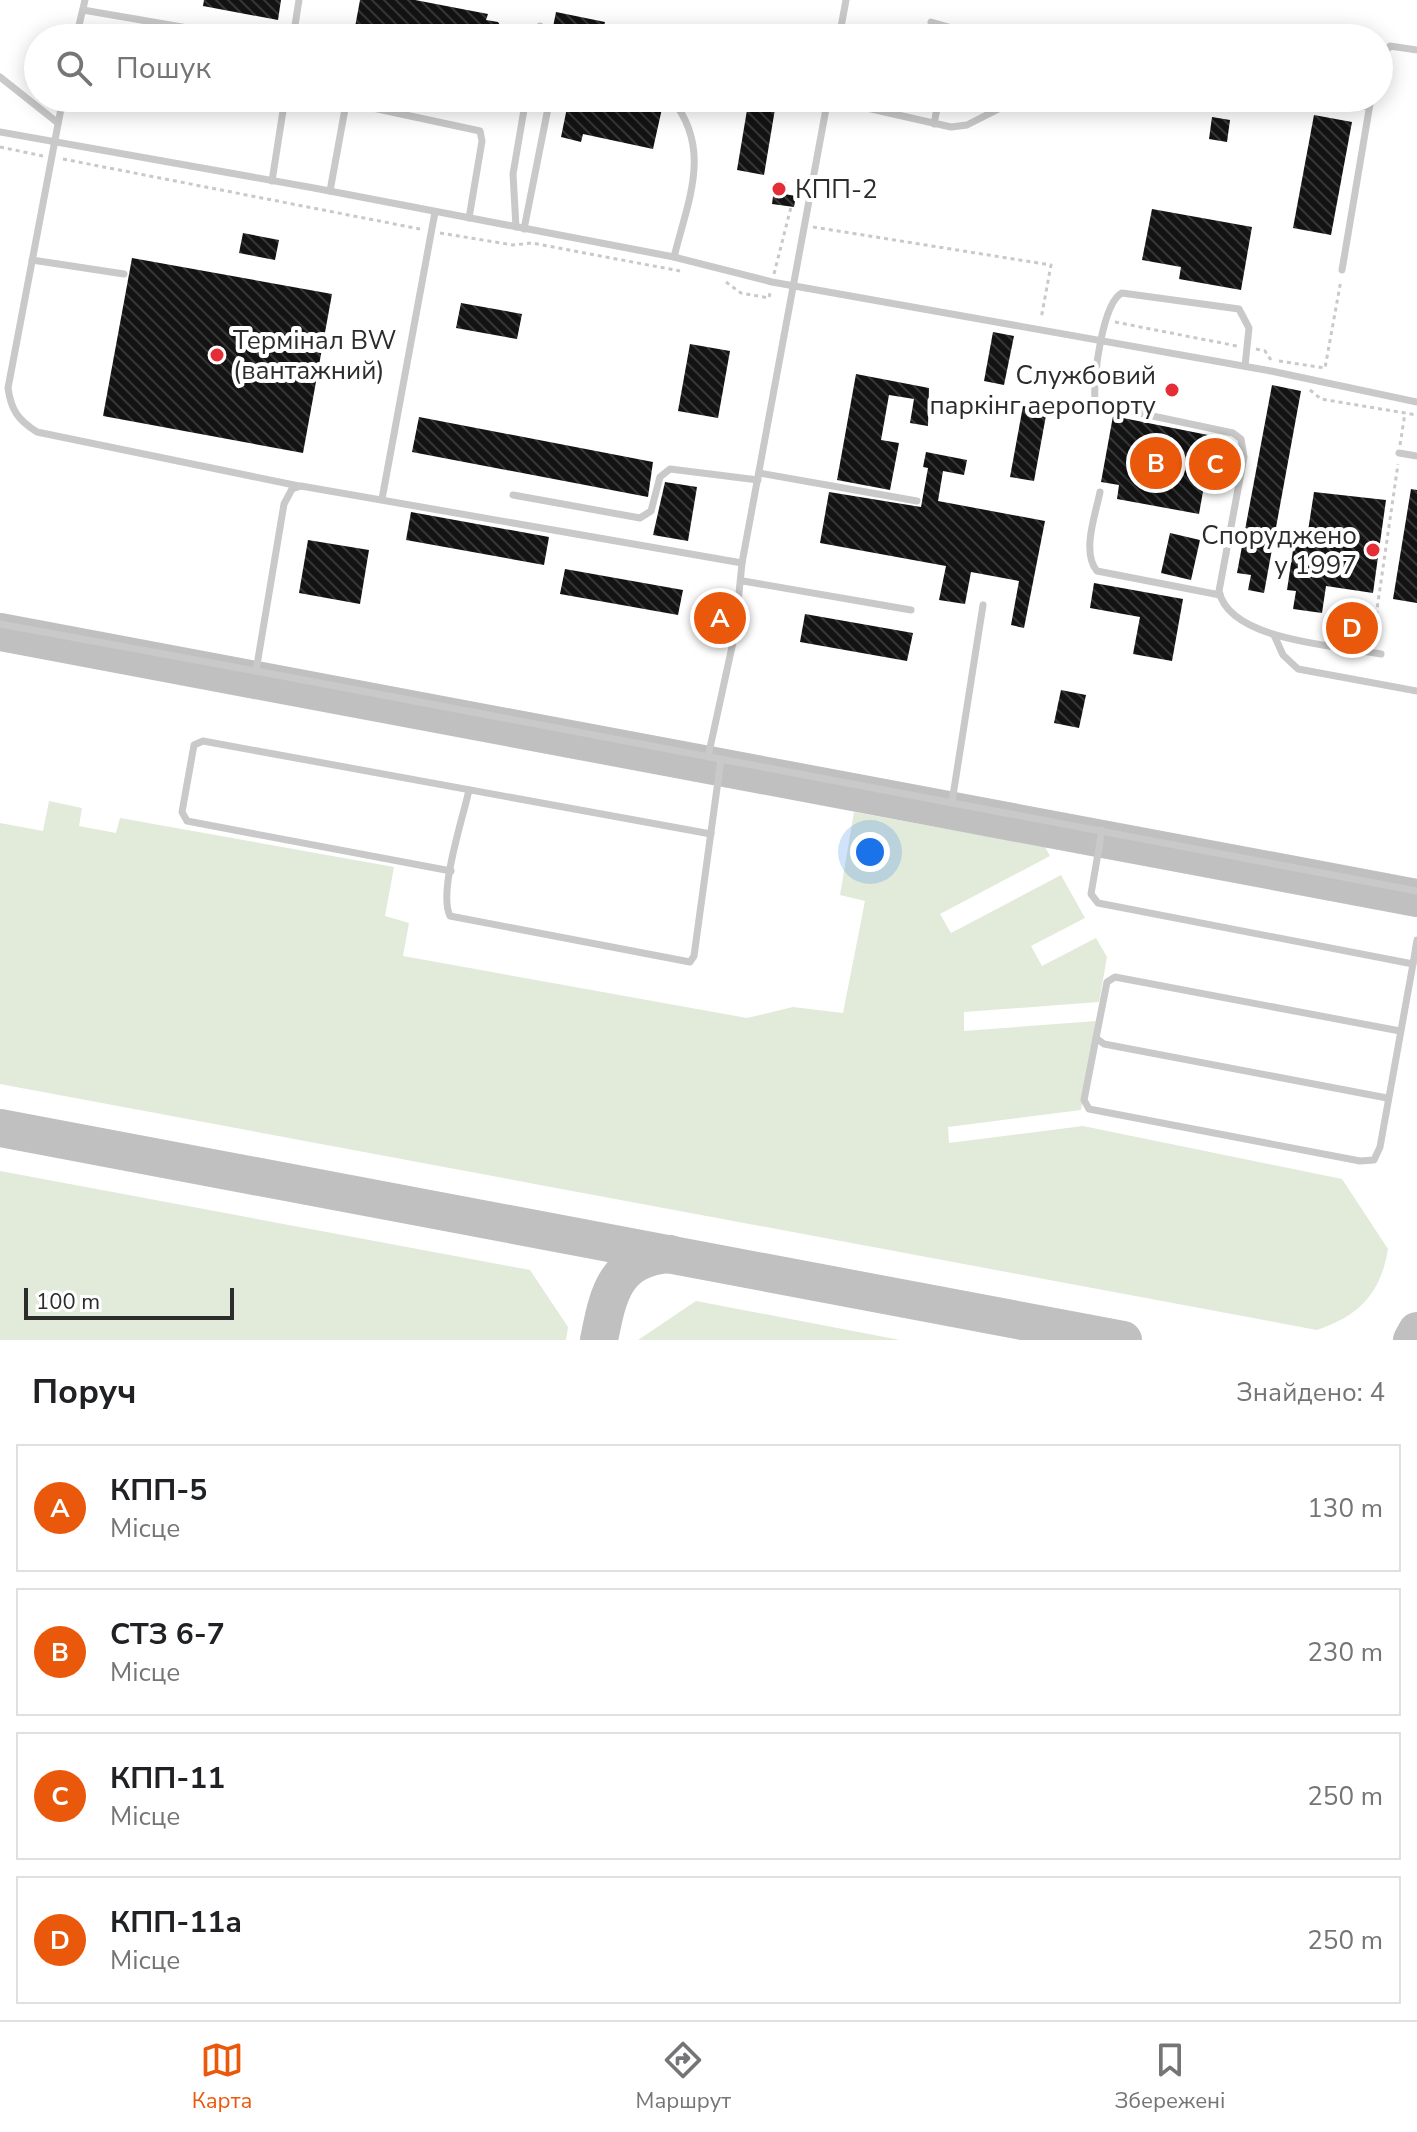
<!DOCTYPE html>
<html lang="uk">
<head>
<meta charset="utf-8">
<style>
	:root { --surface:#fff; --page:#f6f6f6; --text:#202124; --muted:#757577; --line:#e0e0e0; --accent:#ea580c }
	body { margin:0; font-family:"Nunito Sans",sans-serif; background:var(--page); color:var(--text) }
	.scale { position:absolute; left:24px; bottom:20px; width:210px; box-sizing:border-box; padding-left:8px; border:4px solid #2c2c2c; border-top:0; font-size:22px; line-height:28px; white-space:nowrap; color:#2c2c2c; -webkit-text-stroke:6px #fff; paint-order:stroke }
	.you { position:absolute; left:870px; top:852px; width:28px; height:28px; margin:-20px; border:6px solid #fff; border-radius:50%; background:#1a73e8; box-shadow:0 0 0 12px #1a73e833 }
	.badge { display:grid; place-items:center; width:52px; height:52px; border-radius:50%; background:var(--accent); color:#fff; font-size:26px; font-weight:700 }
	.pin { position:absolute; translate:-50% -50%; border:4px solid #fff; box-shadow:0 2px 8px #0006 }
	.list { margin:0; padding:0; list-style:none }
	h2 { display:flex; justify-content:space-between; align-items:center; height:104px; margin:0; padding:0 32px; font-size:34px }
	h2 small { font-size:26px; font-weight:400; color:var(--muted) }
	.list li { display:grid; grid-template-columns:52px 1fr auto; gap:24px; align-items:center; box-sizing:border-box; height:128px; margin:0 16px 16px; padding:0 16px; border:2px solid var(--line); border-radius:0px }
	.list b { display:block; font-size:30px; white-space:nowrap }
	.list p { margin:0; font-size:26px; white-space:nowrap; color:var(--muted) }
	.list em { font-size:26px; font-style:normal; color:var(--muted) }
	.icon { flex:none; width:44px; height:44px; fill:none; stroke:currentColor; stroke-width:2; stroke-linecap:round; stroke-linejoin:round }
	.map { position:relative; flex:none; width:1417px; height:1340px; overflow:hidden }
	.search { position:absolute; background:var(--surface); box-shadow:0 4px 20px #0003; left:24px; right:24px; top:24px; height:88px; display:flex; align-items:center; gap:20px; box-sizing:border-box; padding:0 28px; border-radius:44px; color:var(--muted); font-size:30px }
	.sheet { height:680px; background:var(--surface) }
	nav { display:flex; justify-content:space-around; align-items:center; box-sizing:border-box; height:112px; border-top:2px solid var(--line); background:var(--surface); font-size:22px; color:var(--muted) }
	nav a { display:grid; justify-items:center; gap:4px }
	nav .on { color:var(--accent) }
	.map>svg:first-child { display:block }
</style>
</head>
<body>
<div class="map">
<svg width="1417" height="1340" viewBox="0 0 1417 1340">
	<defs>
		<pattern id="building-back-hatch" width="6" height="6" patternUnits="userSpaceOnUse" patternTransform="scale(2)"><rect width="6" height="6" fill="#131313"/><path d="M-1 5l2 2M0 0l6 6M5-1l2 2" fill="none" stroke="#363636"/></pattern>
	</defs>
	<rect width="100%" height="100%" fill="#fff"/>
	<!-- green -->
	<g fill="#e2ead9">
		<path d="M49,801L82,808L79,826L116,833L120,818L394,867L385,916L409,923L403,956L747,1018L793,1007L843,1013L865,901L840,895L854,812L1045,847L1050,856L940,914L951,933L1061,875L1085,918L1031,946L1042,966L1096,938L1107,957L1099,1002L964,1012V1031L1096,1021L1081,1110L948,1127L949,1143L1083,1126L1342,1179L1388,1249C1381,1293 1359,1316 1317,1330L0,1084V823L43,831Z"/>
		<polygon points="0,1171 530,1270 568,1327 566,1340 0,1340"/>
		<polygon points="696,1301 900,1340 638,1340"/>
	</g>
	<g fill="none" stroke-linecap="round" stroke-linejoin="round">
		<!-- taxiway -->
		<g stroke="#c0c0c0" stroke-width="38">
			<polyline points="0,632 1417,898"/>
			<polyline points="0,1128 1123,1340"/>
			<path d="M599,1340C608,1295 614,1258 670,1254"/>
			<polyline points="1412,1340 1417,1331 1417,1339"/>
		</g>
	</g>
	<!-- building -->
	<g fill="url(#building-back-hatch)">
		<polygon points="204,0 281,0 278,20 203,6"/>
		<polygon points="360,0 415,0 488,14 486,20 498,22 504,31 502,38 353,38"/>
		<polygon points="556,12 605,22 601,38 552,32"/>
		<polygon points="569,98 636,98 663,104 653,149 583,134 581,142 561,137"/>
		<polygon points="749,98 776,103 764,175 737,170"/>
		<polygon points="1314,115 1352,122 1331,235 1293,228"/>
		<polygon points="1212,117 1230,120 1227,142 1209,139"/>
		<polygon points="775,181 786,182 784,194 796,196 794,207 772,204"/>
		<polygon points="1152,209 1252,227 1241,290 1179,279 1181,267 1142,260"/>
		<polygon points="243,233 279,240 275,260 239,253"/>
		<polygon points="132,258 332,294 303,453 103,416"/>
		<polygon points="461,303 522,314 517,339 456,328"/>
		<polygon points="993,332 1014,336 1004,385 984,381"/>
		<polygon points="690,344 730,351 718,418 678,411"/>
		<polygon points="856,374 929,388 928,426 910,423 914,399 889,395 881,440 899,443 890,490 837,480"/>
		<polygon points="1272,385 1301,391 1264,593 1248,590 1251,575 1237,573"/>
		<polygon points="1023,406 1047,410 1034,481 1010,477"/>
		<polygon points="1113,416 1213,436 1211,451 1224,453 1219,477 1206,475 1199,514 1117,499 1119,485 1101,482"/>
		<polygon points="419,417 653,462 648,497 412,452"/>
		<polygon points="926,452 967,460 964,475 943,471 938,501 1045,521 1024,628 1011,625 1019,581 971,572 965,604 939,600 946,566 820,543 829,492 921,507 928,468 923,467"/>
		<polygon points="665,482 697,487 688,541 653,535"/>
		<polygon points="1411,489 1417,490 1417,603 1393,599"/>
		<polygon points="1314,492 1386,500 1373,593 1326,586 1322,613 1293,609 1296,591 1287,590 1296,530 1308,531"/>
		<polygon points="411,512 549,537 544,565 406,540"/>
		<polygon points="1170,533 1200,540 1191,580 1161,573"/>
		<polygon points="308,540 369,550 360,604 299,593"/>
		<polygon points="565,569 683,590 678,615 560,594"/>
		<polygon points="1094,583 1183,599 1172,661 1133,654 1140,617 1090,608"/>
		<polygon points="713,603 731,606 728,633 708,629"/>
		<polygon points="805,614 913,633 907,661 800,642"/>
		<polygon points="1340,620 1367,624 1364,637 1338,632"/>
		<polygon points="1061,690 1086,695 1079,728 1054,723"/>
	</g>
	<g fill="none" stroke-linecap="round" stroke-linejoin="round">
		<!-- path -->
		<g stroke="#c9c9c9" stroke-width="3" stroke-dasharray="4 4" stroke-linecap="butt">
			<polyline points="0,147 43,156"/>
			<polyline points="63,159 420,229"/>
			<polyline points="813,227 1051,265 1041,319"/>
			<polyline points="440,233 513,245 532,243 680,271"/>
			<polyline points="774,274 791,207"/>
			<polyline points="726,282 741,293 769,298 770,293"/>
			<polyline points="1115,322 1237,346"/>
			<polyline points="1256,349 1265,351 1271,360"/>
			<polyline points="1279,361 1325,368 1341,280"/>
			<polyline points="1310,390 1321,399 1417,415"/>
			<polyline points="1400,445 1405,413"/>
			<polyline points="1375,623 1398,464"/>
		</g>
		<!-- lane -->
		<g stroke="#c9c9c9" stroke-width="7">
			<polyline points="83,10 246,38"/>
			<polyline points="931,22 987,38"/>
			<polyline points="76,38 85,0"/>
			<polyline points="293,38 299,0"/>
			<polyline points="538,38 540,26"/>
			<polyline points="839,38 846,0"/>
			<polyline points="1379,60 1390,46 1417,50"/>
			<polyline points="0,77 58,123"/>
			<path d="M63,98L8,388C11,410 18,420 37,432L299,486"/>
			<path d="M671,98C713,149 688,200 674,257"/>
			<polyline points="1327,98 1369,107"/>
			<polyline points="827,99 951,127 967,125 1020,98"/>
			<polyline points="934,124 939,98"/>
			<polyline points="0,132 314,188 674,257 772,282 1271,371 1417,402"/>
			<polyline points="272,181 285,98"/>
			<polyline points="330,191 345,109 347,106 359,105 480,131 482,141 469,218"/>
			<polyline points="516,227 513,174 526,98"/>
			<polyline points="524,229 550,98"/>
			<polyline points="32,260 124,274"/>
			<polyline points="1342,270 1371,98"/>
			<path d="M1245,366L1249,328L1239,309L1122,293C1103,302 1093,377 1095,399L1110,407L1233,433L1241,439L1244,457L1219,591C1229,641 1338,646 1381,654"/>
			<polyline points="1399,453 1417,456"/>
			<polyline points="759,473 917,501"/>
			<path d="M1100,492C1096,513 1081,552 1097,571L1220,595"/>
			<polyline points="513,495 640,518 651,511 660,477 670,469 758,480"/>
			<polyline points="382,499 435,212"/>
			<polyline points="742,563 301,486 292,489 284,504 256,671 1417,891"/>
			<polyline points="743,581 911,610"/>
			<polyline points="0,624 256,671"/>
			<polyline points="1274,635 1283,655 1298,669 1417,691"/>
			<polyline points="708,757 735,633 742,563 828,98"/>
			<path d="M469,790C463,818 438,892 450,916L690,962L694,956L721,759"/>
			<polyline points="952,802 983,605"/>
			<polyline points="1102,830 1091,894 1098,903 1413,964 1417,940"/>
			<polyline points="451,871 187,821 182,812 194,745 203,741 711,834"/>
			<polyline points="1096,1038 1084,1100 1089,1109 1360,1161 1374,1160 1380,1147 1413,964"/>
			<polyline points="1387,1098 1104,1044 1096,1038 1107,982 1115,977 1400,1031"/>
		</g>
	</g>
	<!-- markers -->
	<g fill="#e52d37" stroke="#fff" stroke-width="3">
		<circle cx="779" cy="189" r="8"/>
		<circle cx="217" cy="355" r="8"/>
		<circle cx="1172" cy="390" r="8"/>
		<circle cx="1373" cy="550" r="8"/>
	</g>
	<g text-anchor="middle" stroke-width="8" stroke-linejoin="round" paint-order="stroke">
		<!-- poi labels -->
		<g font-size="26" fill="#2c2c2c" stroke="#fff" text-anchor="start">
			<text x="795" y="198">КПП-2</text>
			<text x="233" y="349">Термінал BW<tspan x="233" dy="30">(вантажний)</tspan></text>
			<text x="1156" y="384" text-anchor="end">Службовий<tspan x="1156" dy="30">паркінг аеропорту</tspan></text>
			<text x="1357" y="544" text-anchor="end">Споруджено<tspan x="1357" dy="30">у 1997</tspan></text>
		</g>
	</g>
</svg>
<div class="scale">100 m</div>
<div class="you"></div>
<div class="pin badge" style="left:720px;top:618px">A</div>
<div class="pin badge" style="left:1156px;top:463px">B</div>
<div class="pin badge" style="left:1215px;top:464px">C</div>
<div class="pin badge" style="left:1352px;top:628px">D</div>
<div class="search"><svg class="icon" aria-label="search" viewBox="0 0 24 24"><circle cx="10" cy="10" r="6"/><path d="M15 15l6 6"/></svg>Пошук</div>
</div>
<section class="sheet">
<h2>Поруч<small>Знайдено: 4</small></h2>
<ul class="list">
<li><span class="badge">A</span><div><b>КПП-5</b><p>Місце</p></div><em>130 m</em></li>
<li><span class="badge">B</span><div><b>СТЗ 6-7</b><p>Місце</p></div><em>230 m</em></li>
<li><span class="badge">C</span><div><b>КПП-11</b><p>Місце</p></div><em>250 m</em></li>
<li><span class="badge">D</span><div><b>КПП-11а</b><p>Місце</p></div><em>250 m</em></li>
</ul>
</section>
<nav>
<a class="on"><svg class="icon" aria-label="map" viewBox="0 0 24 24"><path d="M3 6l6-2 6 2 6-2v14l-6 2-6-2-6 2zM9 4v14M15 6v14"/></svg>Карта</a>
<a><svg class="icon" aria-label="directions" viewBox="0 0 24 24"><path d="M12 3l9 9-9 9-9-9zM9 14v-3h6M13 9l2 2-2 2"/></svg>Маршрут</a>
<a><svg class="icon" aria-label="saved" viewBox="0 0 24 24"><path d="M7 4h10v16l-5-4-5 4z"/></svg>Збережені</a>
</nav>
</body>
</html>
